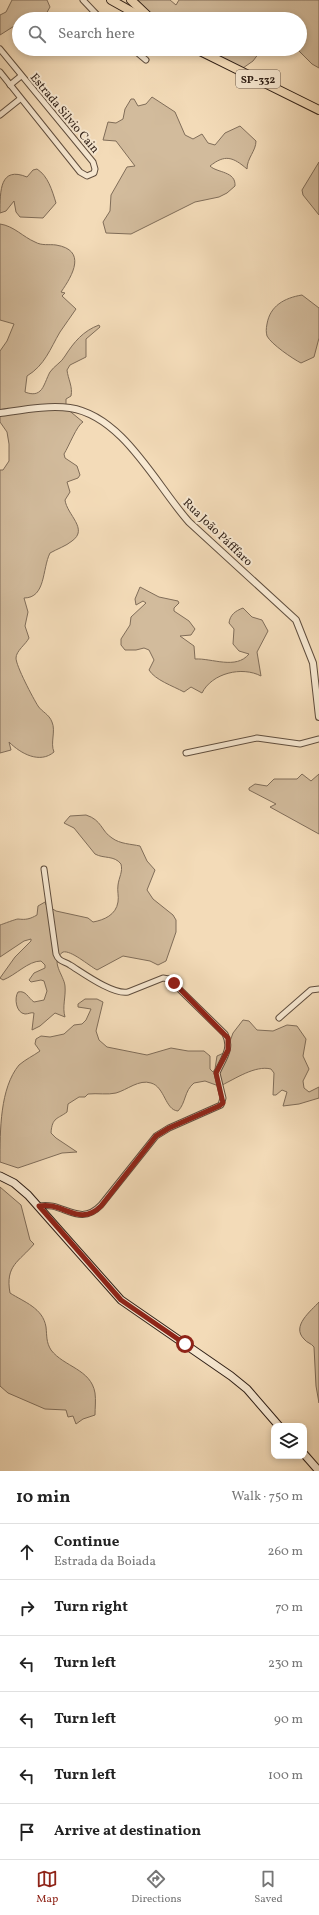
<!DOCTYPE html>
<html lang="en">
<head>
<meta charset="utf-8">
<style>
	:root { --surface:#fff; --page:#f6f6f6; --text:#222; --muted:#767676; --line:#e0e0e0; --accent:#8f2418 }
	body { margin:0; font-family:Vollkorn,serif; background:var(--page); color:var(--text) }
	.controls { position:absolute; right:12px; bottom:12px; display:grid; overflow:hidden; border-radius:8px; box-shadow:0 2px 6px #0003 }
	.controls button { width:36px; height:36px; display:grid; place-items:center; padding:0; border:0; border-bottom:1px solid var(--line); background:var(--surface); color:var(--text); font:20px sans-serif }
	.stop { position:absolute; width:12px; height:12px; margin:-9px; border:3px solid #8f2418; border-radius:50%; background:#fff }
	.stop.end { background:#8f2418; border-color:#fff; box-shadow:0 1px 4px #0008 }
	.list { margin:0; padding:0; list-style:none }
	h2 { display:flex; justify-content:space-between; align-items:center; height:52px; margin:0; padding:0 16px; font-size:17px }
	h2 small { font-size:13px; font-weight:400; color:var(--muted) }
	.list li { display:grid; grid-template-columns:26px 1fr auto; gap:12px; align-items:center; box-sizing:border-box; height:56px; padding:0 16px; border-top:1px solid var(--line) }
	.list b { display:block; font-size:15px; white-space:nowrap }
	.list p { margin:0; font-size:13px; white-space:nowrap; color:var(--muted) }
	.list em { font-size:13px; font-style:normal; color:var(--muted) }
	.icon { flex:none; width:22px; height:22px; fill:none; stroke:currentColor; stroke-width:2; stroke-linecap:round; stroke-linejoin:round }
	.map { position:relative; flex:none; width:319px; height:1471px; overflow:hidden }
	.search { position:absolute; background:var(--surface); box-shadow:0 2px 6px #0003; left:12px; right:12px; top:12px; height:44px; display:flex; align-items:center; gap:10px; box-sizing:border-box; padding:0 14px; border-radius:22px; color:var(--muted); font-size:15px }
	.sheet { height:388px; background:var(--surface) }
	nav { display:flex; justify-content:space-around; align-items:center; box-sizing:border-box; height:56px; border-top:1px solid var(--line); background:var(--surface); font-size:11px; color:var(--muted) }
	nav a { display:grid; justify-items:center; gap:2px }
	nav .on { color:var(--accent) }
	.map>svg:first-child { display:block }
</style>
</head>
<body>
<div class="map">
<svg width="319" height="1471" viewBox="0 0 319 1471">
	<rect width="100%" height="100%" fill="#f3dbb8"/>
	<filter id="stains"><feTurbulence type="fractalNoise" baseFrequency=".005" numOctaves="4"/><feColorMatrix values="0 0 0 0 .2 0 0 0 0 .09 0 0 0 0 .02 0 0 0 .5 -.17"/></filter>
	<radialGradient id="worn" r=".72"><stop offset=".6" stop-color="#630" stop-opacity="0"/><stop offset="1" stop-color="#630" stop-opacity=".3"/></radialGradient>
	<!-- green -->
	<g fill="#d2bb9c" stroke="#806d59">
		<polygon points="12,0 47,0 50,7 46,14 47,19 26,19 23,17 19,19 19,23 0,35 0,15 6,12"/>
		<polygon points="133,0 170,0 176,5 179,0 319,0 319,68 312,64 297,49 300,49 300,19 151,19"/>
		<polygon points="200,49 262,49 253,61 243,68"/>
		<path d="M152,97L175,112L185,135L193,139L202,134L208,143L215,145L225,133L240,126L256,141C256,151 247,158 247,169C233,157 225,154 210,166C217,173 236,171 235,186L227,193L219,197L195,202L131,234L106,233L103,222L110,211L111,195L127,167L135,166L116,141L103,140L108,122L116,123L123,119L125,109L131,99H134L138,106L146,104Z"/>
		<polygon points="319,162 319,215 303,195 302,190"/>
		<path d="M37,169C48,176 52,190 56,203L43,218L20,217L16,212L14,201L6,211L0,213C0,190 0,166 27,177L33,170Z"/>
		<path d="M0,224C14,226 23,237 35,242C42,246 49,244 56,245C87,250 73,275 61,292L65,293L62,296L76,309C71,317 65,324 60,332C50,349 45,365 27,376L25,392C30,394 36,395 40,391C44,388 47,377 50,372C54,366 62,362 65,356C74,342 83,331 99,325L100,327L86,339V357L70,365L67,370C68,379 73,387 71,396L66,399V408L83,422C77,425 69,446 64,454L65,458L77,466L80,475L78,478L67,482L70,492L65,500C67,515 89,529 72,541C66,546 57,549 50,553C42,569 46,598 24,598L28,612L25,626L29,638C26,644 16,651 16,658C16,666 33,698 38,706C42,712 49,714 52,722C56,731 50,743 54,752C40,764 21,754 9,742L11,750L0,753V470H3L9,461V444L7,432L0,422V351L7,341L14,324L0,320Z"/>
		<path d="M302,295L319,308V338L314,357L301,363C293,359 271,344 267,336C266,332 266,329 267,324C270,306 284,298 302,295Z"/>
		<path d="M140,587L159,597L178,601L179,603L174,608V611L189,621L195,629L191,635L180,636L194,646L195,659C212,658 236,670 249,654L239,651L233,644L234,629L229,623C230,615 235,611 243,608L252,617L262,620L268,631L257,652L261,676C242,666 212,673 202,693L191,687L184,692C173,686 155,680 149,670L154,660L149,650L144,648L136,650H125L121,645V639L130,625L131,617L146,603L143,601L136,605L135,599Z"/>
		<polygon points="302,774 311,781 319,774 319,834 270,807 276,804 249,790 249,788 255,784 267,786 274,779 297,779"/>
		<path d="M86,815C102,820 101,831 112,838C120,844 131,844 140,846L147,861L155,870L147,890L153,899L173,915L176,920V932L166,961L158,965L150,961L123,956L97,970C88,965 71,950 63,952C49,961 64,975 65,986C66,997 62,1007 65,1017L55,1013L40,1026L32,1030L34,1013C31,1012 29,1014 25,1014C16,1013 14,998 18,992C26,990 28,998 34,1002L44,1000L47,991L44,981L41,980L31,982L29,980L34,973L45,968V965L41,961C28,961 16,975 3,980L0,978L15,957L31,941V939L24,941L0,957V925C3,924 16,919 18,919C26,920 30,919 37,915L38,906L45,902L46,905L56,911L88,918L93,922C104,920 116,915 118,902C119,896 117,891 118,885C119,877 123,872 121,864C114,855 104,859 95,854L74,828L64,823L70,816Z"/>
		<path d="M85,999H97L103,1002L96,1031L99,1040L107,1047L147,1055L171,1048L188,1051H204L210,1056V1069L213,1072L215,1069L217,1056L226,1052L233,1033L243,1020L249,1021L257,1030L273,1031L287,1025L297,1026L306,1039L303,1056L309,1069L303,1081L304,1088L309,1092L319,1087V1098L299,1104L283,1106L287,1092L282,1090L276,1095H273L274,1073L271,1069C255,1065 235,1079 222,1085H216L205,1081L194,1083C184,1091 186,1103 178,1111C165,1110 165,1087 151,1083C139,1079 127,1090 116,1093C108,1095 97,1093 88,1094L85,1097H79L68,1104L67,1112C58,1119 52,1117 51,1133L56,1138L77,1152L62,1153L18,1168L0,1162C0,1130 0,1088 19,1065C26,1059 33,1056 40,1051L35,1044L36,1039L41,1036L50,1037L64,1034L74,1025L82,1024L86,1020L91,1009L78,1007V1004Z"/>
		<path d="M0,1187L21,1205L30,1240L34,1244C19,1262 5,1265 10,1293C24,1302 43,1308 46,1327C47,1336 46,1342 51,1350C64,1367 91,1369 95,1393C96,1400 95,1408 95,1415L83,1419L76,1424L73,1416L68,1417L66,1410L45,1409L8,1393L0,1386Z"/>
		<path d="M319,1302V1403L316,1386L314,1347C311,1343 307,1343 304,1339C291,1326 311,1311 319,1302Z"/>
	</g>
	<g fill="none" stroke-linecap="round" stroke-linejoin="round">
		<defs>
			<g id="minor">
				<polyline points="83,0 101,19"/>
				<polyline points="0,49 93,162 95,169 94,173 87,176 80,172 0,72"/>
				<polyline points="133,49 146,60"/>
				<polyline points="10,85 21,76"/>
				<polyline points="0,115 20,99"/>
				<polyline points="186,753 257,738 300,744 319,739"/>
				<polyline points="279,1018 311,990 319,989"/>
				<path d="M39,1206C63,1201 79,1228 101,1205L156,1136L169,1128L221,1105L223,1098L217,1073C222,1060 233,1049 225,1034L169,979L163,978L128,992C113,995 83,973 70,965C64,961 59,962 56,954L44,869"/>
			</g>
			<path id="tertiary" d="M0,413C22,410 48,405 70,408C123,416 156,485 189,522L296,620L313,663L319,717"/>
			<g id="secondary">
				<polyline points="0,1176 14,1183 28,1195 121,1300 231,1376 247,1389 279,1426"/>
				<polyline points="304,1454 319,1471"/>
			</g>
			<g id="primary">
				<polyline points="111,0 145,19"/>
				<polyline points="131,0 151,19"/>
				<polyline points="196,49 319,110"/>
			</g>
		</defs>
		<!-- minor casing -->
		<use href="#minor" stroke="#604e3e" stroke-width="7"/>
		<!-- tertiary casing -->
		<use href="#tertiary" stroke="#604e3e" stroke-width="8"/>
		<!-- secondary casing -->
		<use href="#secondary" stroke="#2f1f16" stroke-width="9"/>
		<!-- primary casing -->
		<use href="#primary" stroke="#2f1f16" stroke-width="10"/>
		<!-- minor -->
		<use href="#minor" stroke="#f7e8d1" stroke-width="5"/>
		<!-- tertiary -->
		<use href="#tertiary" stroke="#f7e8d1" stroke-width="6"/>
		<!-- secondary -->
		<use href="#secondary" stroke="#f7e8d1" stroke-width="7"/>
		<!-- primary -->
		<use href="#primary" stroke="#f3dbb8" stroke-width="8"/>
	</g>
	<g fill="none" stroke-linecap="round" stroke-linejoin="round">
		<!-- route -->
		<path stroke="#8f2418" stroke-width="5" d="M174,983L228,1038V1050L216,1073L223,1103L219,1106L169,1128L156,1136L101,1206C79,1228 63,1201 39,1206L121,1300L185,1344"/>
	</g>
	<g text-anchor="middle" stroke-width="4" stroke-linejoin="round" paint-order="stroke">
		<!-- shield labels -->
		<rect fill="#f7e8d1" stroke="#6b5b4e" stroke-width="1" x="236" y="70" width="44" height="18" rx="3"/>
		<g font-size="11" font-weight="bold" fill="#2f1f16">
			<text x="258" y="83">SP-332</text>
		</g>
		<!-- street labels -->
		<g font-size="12" fill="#2f1f16" stroke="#f7e8d1">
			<text transform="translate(65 113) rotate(50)" y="4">Estrada Silvio Cain</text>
			<text transform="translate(218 532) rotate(44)" y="4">Rua João Páfffaro</text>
		</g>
	</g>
	<rect width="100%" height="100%" filter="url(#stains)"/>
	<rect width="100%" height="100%" fill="url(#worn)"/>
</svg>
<div class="controls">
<button><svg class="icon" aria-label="layers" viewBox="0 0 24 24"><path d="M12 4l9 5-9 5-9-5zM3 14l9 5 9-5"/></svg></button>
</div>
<div class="stop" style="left:185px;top:1344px"></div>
<div class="stop end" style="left:174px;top:983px"></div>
<div class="search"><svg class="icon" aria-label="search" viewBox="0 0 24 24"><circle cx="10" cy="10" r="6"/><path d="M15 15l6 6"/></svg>Search here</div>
</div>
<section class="sheet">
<h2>10 min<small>Walk · 750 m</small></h2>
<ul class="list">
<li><svg class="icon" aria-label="ahead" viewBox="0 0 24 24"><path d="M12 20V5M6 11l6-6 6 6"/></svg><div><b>Continue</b><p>Estrada da Boiada</p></div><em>260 m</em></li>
<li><svg class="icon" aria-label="right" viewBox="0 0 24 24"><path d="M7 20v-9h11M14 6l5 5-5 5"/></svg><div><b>Turn right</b></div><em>70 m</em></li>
<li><svg class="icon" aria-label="left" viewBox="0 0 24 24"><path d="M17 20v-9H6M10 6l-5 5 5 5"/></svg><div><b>Turn left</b></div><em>230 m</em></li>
<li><svg class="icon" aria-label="left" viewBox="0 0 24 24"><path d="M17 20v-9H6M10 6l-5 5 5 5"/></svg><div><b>Turn left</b></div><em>90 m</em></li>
<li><svg class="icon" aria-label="left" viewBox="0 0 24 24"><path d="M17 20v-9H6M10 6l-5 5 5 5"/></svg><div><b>Turn left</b></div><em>100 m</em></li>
<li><svg class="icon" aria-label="arrive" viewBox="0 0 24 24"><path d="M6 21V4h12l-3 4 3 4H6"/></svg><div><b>Arrive at destination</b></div></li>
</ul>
</section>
<nav>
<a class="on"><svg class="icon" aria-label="map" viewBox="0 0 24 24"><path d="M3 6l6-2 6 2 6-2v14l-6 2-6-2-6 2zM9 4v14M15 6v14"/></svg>Map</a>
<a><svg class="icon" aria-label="directions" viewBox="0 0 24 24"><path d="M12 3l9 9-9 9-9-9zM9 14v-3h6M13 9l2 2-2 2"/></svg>Directions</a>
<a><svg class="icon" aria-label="saved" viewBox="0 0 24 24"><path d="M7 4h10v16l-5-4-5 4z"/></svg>Saved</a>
</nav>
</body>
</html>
